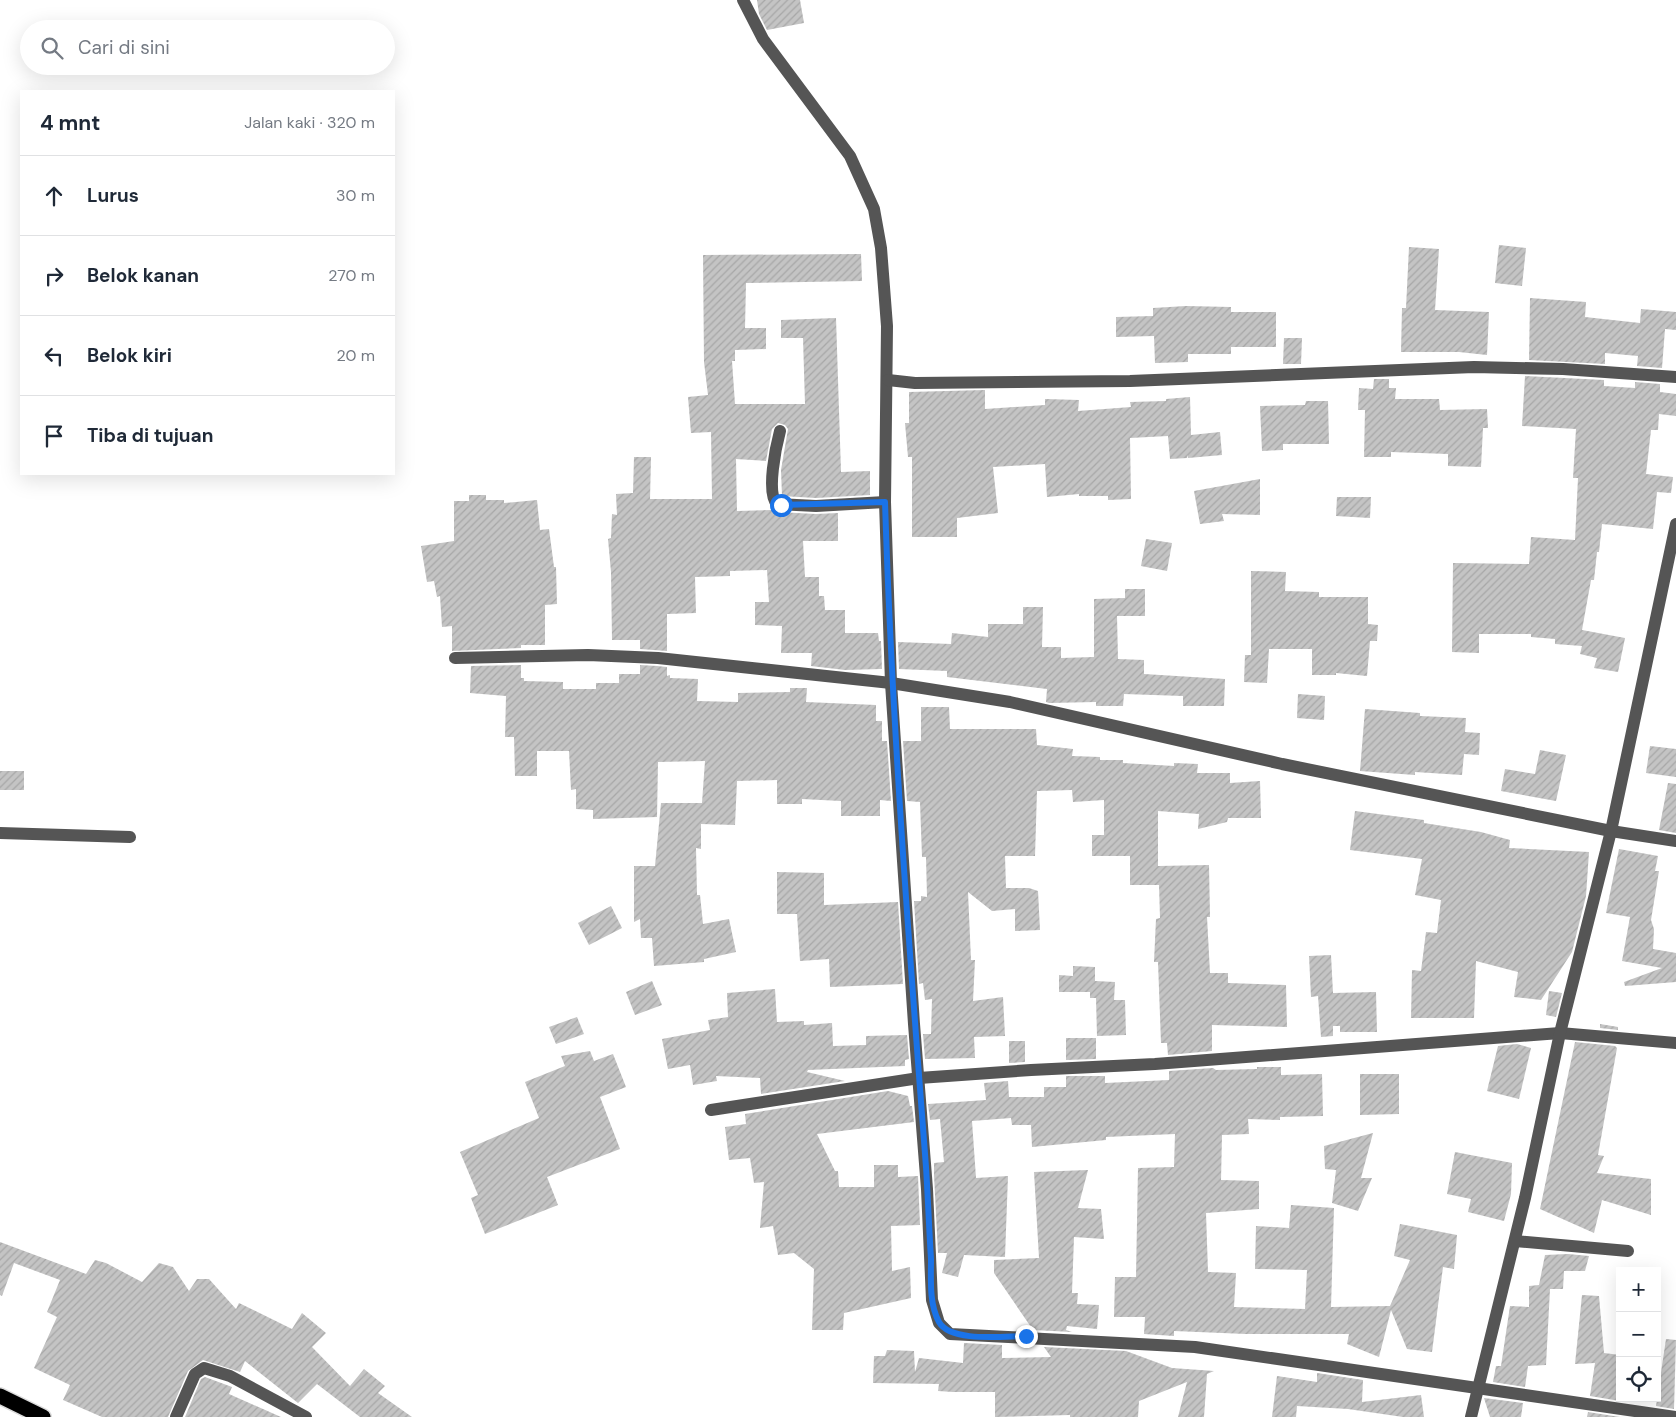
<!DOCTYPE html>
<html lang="id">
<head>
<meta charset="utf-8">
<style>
	:root { --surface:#fff; --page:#f6f6f7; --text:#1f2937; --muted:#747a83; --line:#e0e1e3 }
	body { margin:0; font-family:"DM Sans",sans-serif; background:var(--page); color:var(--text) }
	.controls { position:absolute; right:15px; bottom:15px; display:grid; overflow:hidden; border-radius:0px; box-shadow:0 5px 20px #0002 }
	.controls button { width:45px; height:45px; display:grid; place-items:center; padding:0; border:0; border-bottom:1px solid var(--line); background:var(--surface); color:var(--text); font:25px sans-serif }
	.stop { position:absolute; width:15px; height:15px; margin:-11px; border:4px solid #1a73e8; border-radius:50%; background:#fff }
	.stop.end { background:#1a73e8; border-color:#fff; box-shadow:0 1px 5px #0008 }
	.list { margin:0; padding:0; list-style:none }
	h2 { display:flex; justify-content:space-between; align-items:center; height:65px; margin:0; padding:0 20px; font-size:21px }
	h2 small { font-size:16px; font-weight:400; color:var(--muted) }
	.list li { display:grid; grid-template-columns:32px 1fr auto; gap:15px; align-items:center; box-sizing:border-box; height:80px; padding:0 20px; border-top:1px solid var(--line) }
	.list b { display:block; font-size:19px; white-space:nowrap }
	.list em { font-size:16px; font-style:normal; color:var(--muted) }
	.icon { flex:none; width:28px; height:28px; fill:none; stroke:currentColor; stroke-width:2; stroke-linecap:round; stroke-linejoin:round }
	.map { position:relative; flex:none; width:1676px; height:1417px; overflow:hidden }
	.search { position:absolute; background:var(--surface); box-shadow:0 5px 20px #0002; left:20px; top:20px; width:375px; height:55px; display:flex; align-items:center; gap:12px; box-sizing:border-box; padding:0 18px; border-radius:28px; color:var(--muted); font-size:19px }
	.panel { position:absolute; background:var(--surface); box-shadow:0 5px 20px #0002; left:20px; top:90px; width:375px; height:385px; border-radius:0px }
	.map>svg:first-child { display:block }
</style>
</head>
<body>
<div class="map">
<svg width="1676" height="1417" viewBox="0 0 1676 1417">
	<defs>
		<pattern id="building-hatch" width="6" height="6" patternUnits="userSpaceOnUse" patternTransform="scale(1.25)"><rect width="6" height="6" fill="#c4c4c4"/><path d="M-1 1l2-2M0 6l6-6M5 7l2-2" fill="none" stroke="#a7a7a7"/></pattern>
	</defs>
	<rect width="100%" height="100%" fill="#fff"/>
	<!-- building -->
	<g fill="url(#building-hatch)">
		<polygon points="757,0 800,0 804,23 767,30 759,14"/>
		<polygon points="1499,245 1526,248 1522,286 1495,283"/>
		<polygon points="1409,247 1439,249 1435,310 1489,312 1487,355 1459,352 1401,352 1402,308 1406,308"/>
		<polygon points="861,254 862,281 746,283 745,328 766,328 766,349 735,350 735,361 732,361 735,404 805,404 803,338 781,338 781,320 836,318 841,472 870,471 870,495 816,498 782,496 781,470 788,429 785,425 778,423 772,429 766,461 736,459 737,511 772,510 777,512 816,514 838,513 838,541 803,541 805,577 819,577 819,596 824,596 825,610 845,610 845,633 878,633 879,641 881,641 882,669 845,670 811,666 812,653 781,653 782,626 755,625 755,602 769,602 767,570 730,571 730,576 695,577 696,613 667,614 667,651 640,649 640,640 612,640 611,572 608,539 611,538 612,514 617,515 616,494 633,493 634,457 651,457 650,499 712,499 711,432 691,433 688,397 708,395 704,362 703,255"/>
		<polygon points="1530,298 1586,302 1585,317 1640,323 1641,309 1676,312 1676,330 1665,329 1662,368 1637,366 1638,356 1605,353 1605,364 1529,360"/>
		<polygon points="1186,306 1231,307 1231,312 1276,312 1276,347 1231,347 1231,354 1188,354 1188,362 1155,363 1154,336 1116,337 1116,317 1153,316 1153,308"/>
		<polygon points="1284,338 1302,338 1301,364 1283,364"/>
		<polygon points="1525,376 1604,380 1604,386 1635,388 1635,382 1660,384 1660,392 1676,394 1676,416 1659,414 1658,430 1651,430 1646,474 1673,477 1671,493 1657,492 1653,529 1602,524 1599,552 1597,552 1594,580 1591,580 1582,630 1625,638 1618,672 1594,668 1597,658 1580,654 1582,646 1555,644 1555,639 1531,637 1531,634 1479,634 1479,653 1452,652 1453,563 1529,564 1531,537 1575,540 1578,478 1573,478 1576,429 1522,426"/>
		<polygon points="1374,379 1389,379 1389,388 1396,388 1395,399 1439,399 1440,410 1487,409 1488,428 1483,428 1481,467 1448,466 1448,454 1391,452 1391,457 1364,457 1365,410 1358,410 1359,388 1373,389"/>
		<polygon points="985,390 985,409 1045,405 1045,399 1079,400 1078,411 1131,407 1130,402 1166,401 1166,399 1190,397 1191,435 1220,432 1222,455 1188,458 1187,455 1187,458 1170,459 1168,436 1130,438 1131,499 1108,500 1108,496 1079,496 1079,494 1047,497 1045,464 993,467 998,513 957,518 957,537 912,537 912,457 908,457 905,423 909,423 909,392"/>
		<polygon points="1306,401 1328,401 1329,444 1283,444 1283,450 1262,451 1260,406 1305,405"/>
		<polygon points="1260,479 1260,515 1222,514 1224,521 1200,524 1194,491"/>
		<polygon points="469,495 486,495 486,500 504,500 504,503 537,500 540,530 549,529 554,567 556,567 557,604 545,605 545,645 521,645 521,648 452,651 452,626 442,627 440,596 437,597 434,581 427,582 421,546 454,541 454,501 469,501"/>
		<polygon points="1337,497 1371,497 1370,518 1336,516"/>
		<polygon points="1146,539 1172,543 1167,571 1141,566"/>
		<polygon points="1251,571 1286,572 1285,591 1319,592 1319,597 1368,597 1368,624 1378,625 1377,641 1370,641 1367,676 1336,673 1336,675 1312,675 1312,649 1269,649 1267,683 1244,682 1245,655 1251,655"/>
		<polygon points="1125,589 1145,589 1145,616 1117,616 1118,659 1144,660 1144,674 1225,679 1224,706 1183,706 1183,696 1124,694 1123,706 1096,706 1096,702 1049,703 1046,702 1047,689 947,677 947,671 899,669 898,642 951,644 952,633 988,637 988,624 1023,624 1023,607 1043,607 1042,647 1061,647 1061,658 1094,657 1094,599 1125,598"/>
		<polygon points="521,665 521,678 524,678 524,681 563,682 563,689 596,689 596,683 619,683 619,674 640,674 640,665 657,666 667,667 667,676 670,675 670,678 698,679 697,701 738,702 738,693 790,692 790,688 807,688 806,702 876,705 876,721 882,721 882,741 887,741 891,801 880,800 880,816 841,816 841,801 802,799 802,804 777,804 777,780 737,781 735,825 701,824 701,849 696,848 697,895 700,895 703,924 729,919 736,952 704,959 704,962 654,966 652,938 641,938 640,919 634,922 634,866 655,866 661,803 702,803 705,761 658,762 657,817 593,819 593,810 576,809 576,789 571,790 569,751 537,751 537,776 515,776 514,737 505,737 506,696 470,693 471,666"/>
		<polygon points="1298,694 1325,696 1324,720 1297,718"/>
		<polygon points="921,707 949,707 950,729 1036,729 1037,745 1073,749 1072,756 1100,757 1100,760 1123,760 1123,763 1174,766 1174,763 1198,764 1197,773 1230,773 1230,783 1260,781 1261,818 1228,818 1227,822 1198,829 1199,814 1158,811 1158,866 1209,865 1210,917 1207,917 1210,973 1228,973 1228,983 1286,985 1287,1027 1212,1025 1212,1051 1168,1055 1167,1043 1161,1043 1158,962 1154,962 1156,919 1160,918 1159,885 1130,885 1130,856 1092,856 1092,835 1104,835 1104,800 1073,802 1072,790 1037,791 1035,856 1005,856 1006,888 1029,888 1038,891 1040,930 1015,931 1015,909 992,911 968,892 971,960 975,960 973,1001 1003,997 1005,1036 974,1037 975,1058 925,1059 923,1034 931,1034 932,999 925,1000 923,983 919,984 914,901 921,901 921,896 927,897 926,857 922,857 920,802 907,801 903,741 921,741"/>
		<polygon points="1365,709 1420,713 1420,716 1466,718 1465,732 1480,733 1479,755 1464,754 1462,775 1415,772 1415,775 1360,771"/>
		<polygon points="1650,746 1676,749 1676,777 1646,773"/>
		<polygon points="1540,750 1566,755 1556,801 1501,791 1505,769 1535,774"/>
		<rect x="0" y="771" width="24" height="19"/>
		<polygon points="1668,783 1676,784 1676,833 1659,830"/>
		<polygon points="1355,811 1424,820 1424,823 1481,832 1510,840 1509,848 1589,852 1586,896 1572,952 1541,1000 1514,997 1518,972 1476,961 1474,1018 1411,1018 1412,970 1421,971 1426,932 1437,933 1441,900 1415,895 1422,859 1350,850"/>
		<polygon points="1619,849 1658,856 1655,871 1659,871 1651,920 1654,929 1653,949 1676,953 1676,982 1625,986 1624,982 1662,968 1622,961 1630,917 1606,913"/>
		<polygon points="777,872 824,873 824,905 898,902 903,984 830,987 829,959 800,961 797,914 777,914"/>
		<polygon points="611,906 622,928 589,945 578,923"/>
		<polygon points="1331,955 1333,993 1376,992 1377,1032 1340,1032 1340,1026 1333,1026 1333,1036 1321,1037 1318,996 1311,997 1309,956"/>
		<polygon points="1073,966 1095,967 1095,981 1115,982 1114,1000 1125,1000 1126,1035 1097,1036 1096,998 1090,998 1090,992 1059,992 1059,975 1073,976"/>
		<polygon points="652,981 662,1005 635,1015 626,992"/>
		<polygon points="775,989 777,1022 804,1021 804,1025 832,1023 833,1046 866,1045 866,1036 907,1035 909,1059 905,1060 905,1066 808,1070 807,1072 845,1081 761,1094 760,1078 716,1076 717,1081 693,1085 690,1065 668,1069 662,1039 710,1030 708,1020 728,1017 727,993"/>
		<polygon points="1549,991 1562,993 1556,1017 1546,1015"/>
		<polygon points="577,1017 584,1034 556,1044 549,1027"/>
		<polygon points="1600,1024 1618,1027 1618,1030 1600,1028"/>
		<polygon points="1066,1038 1096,1038 1096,1059 1066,1060"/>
		<polygon points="1009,1041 1025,1041 1025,1062 1009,1063"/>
		<polygon points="1575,1042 1615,1046 1617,1048 1598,1155 1604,1156 1597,1173 1651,1179 1651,1215 1602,1200 1594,1233 1540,1209"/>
		<polygon points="1517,1044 1531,1048 1519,1099 1487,1091 1498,1046"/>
		<polygon points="590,1051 594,1061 613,1054 626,1087 600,1097 620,1149 547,1177 558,1205 485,1234 471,1198 478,1195 460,1152 539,1118 525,1082 565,1066 561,1056"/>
		<polygon points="1257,1067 1281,1067 1281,1075 1322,1074 1323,1116 1280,1117 1280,1120 1248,1119 1249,1134 1222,1135 1221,1180 1259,1181 1259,1209 1206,1213 1208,1272 1236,1273 1234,1307 1305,1309 1307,1270 1255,1269 1256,1226 1289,1228 1291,1205 1334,1208 1331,1307 1390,1306 1410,1260 1394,1256 1400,1224 1457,1235 1454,1269 1443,1267 1432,1352 1407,1349 1391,1310 1379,1357 1347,1344 1349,1334 1246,1334 1174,1331 1174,1336 1144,1334 1145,1317 1114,1317 1115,1277 1136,1277 1138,1168 1174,1167 1175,1134 1106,1137 1106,1140 1032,1147 1031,1125 1012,1125 1011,1118 972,1121 976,1178 1008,1176 1005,1257 964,1255 958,1277 942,1273 947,1253 938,1253 934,1175 934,1163 944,1162 940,1119 930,1120 928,1104 986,1100 984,1083 1008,1081 1009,1097 1044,1097 1044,1087 1066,1087 1066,1076 1105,1076 1105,1083 1169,1080 1169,1071 1213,1068 1216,1070 1257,1069"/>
		<polygon points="1360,1074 1399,1074 1399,1114 1360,1115"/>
		<polygon points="888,1091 908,1096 910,1106 912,1106 914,1122 817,1134 835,1171 838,1171 839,1187 874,1187 874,1165 898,1165 898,1177 918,1176 920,1225 891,1226 892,1271 910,1267 911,1298 844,1313 843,1330 812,1330 814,1269 794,1253 778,1255 773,1226 760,1228 764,1182 754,1183 750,1158 729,1160 725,1127 746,1124 745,1114"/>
		<polygon points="1373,1133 1361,1178 1372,1178 1358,1211 1332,1203 1336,1170 1325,1169 1324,1146"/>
		<polygon points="1455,1152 1512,1163 1511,1194 1504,1221 1468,1212 1471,1199 1447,1194"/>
		<polygon points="1088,1170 1078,1208 1101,1209 1104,1239 1074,1237 1072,1293 1078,1293 1077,1304 1099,1305 1097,1329 1067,1326 1066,1330 1072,1332 1033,1330 994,1273 994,1260 1039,1258 1034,1172"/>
		<polygon points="0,1242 86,1274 95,1260 106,1263 142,1282 159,1263 173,1267 189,1291 197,1279 209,1279 236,1309 239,1303 292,1329 302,1313 326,1333 312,1347 350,1386 364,1369 385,1386 378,1393 412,1417 360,1417 317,1384 298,1403 245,1361 240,1372 203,1360 188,1371 168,1417 102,1417 63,1400 70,1385 34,1368 57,1317 47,1312 60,1280 14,1263 2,1296 0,1295"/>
		<polygon points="1568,1254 1589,1256 1585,1271 1564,1271 1563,1289 1550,1289 1546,1365 1528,1366 1525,1387 1493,1382 1496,1366 1501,1366 1510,1306 1529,1307 1529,1286 1539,1285 1545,1255"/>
		<polygon points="1582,1295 1599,1296 1604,1353 1620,1355 1620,1401 1590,1396 1595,1363 1575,1364"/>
		<polygon points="1666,1339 1676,1340 1674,1409 1656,1406"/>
		<polygon points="964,1343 1002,1345 1002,1358 1051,1357 1044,1347 1126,1351 1172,1368 1214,1371 1207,1374 1204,1417 1178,1417 1187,1382 1139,1401 1138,1417 1070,1417 1070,1415 995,1417 995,1392 953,1392 938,1391 939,1384 873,1383 874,1356 885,1356 887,1350 914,1351 915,1372 919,1358 963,1363"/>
		<polygon points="1317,1373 1363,1380 1362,1402 1421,1395 1424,1417 1403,1417 1348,1409 1297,1406 1296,1417 1272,1417 1277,1376 1317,1382"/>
		<polygon points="205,1377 232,1387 229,1394 281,1417 185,1417 201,1379"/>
		<polygon points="1484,1398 1523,1403 1521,1417 1490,1417"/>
		<polygon points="1588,1412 1620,1417 1587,1417"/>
	</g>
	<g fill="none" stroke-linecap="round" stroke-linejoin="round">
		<defs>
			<polyline id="highway" points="0,1396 43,1417"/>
		</defs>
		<!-- highway casing -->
		<use href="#highway" stroke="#dbdbdb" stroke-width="18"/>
		<!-- minor -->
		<g stroke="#555" stroke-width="12">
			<polyline points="743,0 763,39 850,156 874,209 881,248 887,326 885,502 891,683 914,1024 927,1189 932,1300 939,1323 950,1334 1195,1347 1676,1417"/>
			<polyline points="888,380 915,383 1130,381 1474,367 1563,369 1676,377"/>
			<path d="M780,431C776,446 766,493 777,504L816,506L885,502"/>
			<polyline points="455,658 588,655 658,658 891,683 1010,702 1282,764 1611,831 1676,841"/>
			<polyline points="0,833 130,837"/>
			<polyline points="711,1110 919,1078 1031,1070 1155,1064 1560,1033 1676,1043"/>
			<polyline points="1515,1241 1628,1251"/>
			<polyline points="176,1417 195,1374 204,1368 230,1376 306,1417"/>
			<polyline points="1471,1417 1525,1198 1560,1033 1611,831 1676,524"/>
		</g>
		<!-- highway -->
		<use href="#highway" stroke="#000" stroke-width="15"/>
	</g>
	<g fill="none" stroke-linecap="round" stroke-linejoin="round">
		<!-- route -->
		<path stroke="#1a73e8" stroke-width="6" d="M781,505L885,502C892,724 909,946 926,1167C928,1198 929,1228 931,1259C931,1279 929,1304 939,1322C951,1343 1004,1336 1026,1336"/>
	</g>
</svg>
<div class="controls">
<button>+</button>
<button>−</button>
<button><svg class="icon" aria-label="locate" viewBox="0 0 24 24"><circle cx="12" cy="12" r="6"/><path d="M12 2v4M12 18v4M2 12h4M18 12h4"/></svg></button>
</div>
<div class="stop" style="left:781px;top:505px"></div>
<div class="stop end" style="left:1026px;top:1336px"></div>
<div class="search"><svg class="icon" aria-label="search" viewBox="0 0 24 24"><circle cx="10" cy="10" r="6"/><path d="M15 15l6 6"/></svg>Cari di sini</div>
<section class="panel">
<h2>4 mnt<small>Jalan kaki · 320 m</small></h2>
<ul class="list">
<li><svg class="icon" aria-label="ahead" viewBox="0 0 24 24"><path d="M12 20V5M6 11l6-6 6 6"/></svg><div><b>Lurus</b></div><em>30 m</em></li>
<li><svg class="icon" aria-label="right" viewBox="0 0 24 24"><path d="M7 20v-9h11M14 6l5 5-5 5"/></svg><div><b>Belok kanan</b></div><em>270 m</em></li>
<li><svg class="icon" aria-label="left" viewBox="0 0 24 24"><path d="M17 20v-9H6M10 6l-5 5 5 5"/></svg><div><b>Belok kiri</b></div><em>20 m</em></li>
<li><svg class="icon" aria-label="arrive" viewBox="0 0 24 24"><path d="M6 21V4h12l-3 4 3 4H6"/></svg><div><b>Tiba di tujuan</b></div></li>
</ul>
</section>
</div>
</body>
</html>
